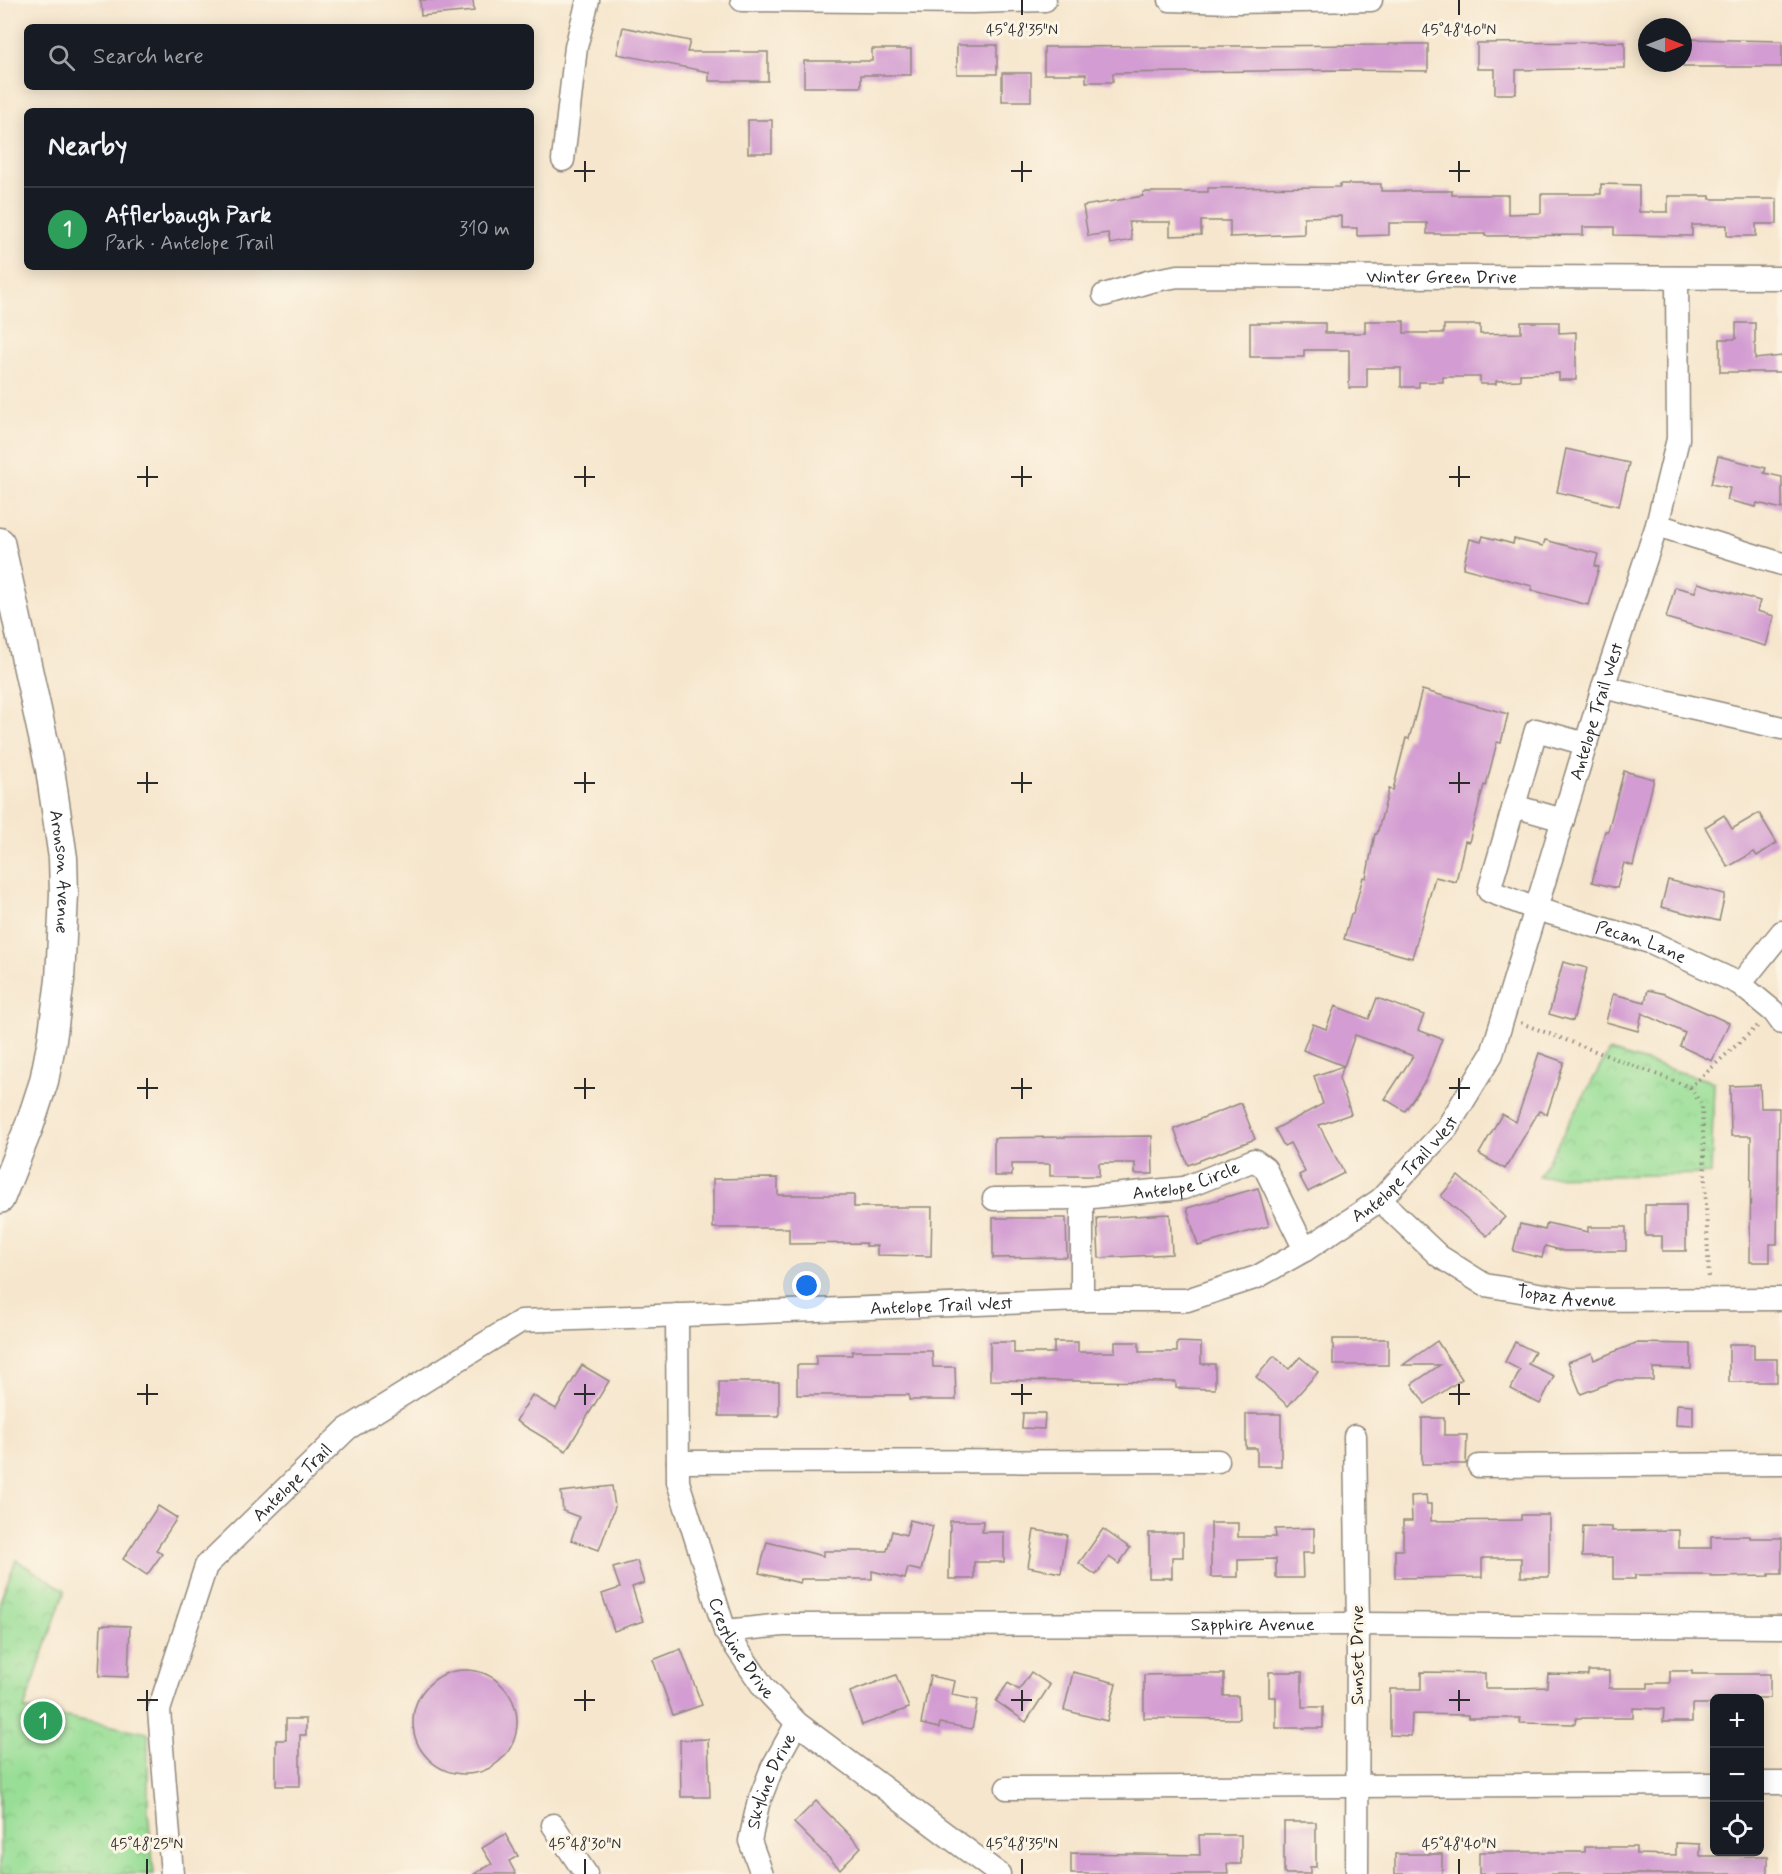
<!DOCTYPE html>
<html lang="en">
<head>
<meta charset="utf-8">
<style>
	:root { --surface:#171b24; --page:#242831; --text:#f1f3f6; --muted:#9ea1a6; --line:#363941; --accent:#d690ce }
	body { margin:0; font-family:Mynerve,sans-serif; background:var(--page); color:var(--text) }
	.controls { position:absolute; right:18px; bottom:18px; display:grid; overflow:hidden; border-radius:9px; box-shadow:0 3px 15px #0003 }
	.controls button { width:54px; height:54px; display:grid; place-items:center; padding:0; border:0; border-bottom:2px solid var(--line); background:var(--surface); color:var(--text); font:30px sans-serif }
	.compass { position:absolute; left:1638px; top:18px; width:54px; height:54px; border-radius:50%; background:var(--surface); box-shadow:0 3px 15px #0003; rotate:90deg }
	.you { position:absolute; left:807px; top:1286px; width:21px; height:21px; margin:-15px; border:4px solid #fff; border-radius:50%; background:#1a73e8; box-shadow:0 0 0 9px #1a73e833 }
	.badge { display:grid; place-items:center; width:39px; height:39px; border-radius:50%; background:var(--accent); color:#fff; font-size:20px; font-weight:700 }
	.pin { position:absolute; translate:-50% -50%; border:3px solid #fff; box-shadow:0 2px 6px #0006 }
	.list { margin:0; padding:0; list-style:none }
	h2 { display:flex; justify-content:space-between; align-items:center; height:78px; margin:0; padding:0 24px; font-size:26px }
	h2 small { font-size:20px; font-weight:400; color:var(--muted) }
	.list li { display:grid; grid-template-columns:39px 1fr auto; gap:18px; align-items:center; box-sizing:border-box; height:84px; padding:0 24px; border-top:2px solid var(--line) }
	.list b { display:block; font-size:22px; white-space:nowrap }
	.list p { margin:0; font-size:20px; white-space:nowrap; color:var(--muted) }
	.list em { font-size:20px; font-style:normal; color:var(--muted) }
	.icon { flex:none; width:33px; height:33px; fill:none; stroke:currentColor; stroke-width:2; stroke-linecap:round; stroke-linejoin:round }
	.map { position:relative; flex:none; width:1782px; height:1874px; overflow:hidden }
	.search { position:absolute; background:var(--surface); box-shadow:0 3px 15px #0003; left:24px; top:24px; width:510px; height:66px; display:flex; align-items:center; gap:15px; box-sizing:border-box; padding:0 21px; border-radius:9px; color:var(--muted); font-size:22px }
	.panel { position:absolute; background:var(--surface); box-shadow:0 3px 15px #0003; left:24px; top:108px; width:510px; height:162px; border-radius:9px }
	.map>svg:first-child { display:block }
</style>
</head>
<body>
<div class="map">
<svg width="1782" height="1874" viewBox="0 0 1782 1874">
	<defs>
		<pattern id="park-crowns" width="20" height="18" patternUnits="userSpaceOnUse" patternTransform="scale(1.5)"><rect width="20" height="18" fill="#99de96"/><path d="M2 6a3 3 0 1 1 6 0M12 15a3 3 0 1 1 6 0" fill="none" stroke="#84bf81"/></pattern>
	</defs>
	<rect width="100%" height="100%" fill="#fcf5e5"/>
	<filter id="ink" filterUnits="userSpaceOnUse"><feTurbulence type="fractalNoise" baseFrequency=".0167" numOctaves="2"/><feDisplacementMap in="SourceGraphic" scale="12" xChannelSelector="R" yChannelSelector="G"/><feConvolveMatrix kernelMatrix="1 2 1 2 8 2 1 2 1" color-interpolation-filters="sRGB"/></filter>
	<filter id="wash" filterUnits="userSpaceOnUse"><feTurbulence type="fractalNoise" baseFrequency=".008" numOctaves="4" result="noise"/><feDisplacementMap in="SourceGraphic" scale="24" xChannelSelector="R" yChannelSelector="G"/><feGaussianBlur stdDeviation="1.35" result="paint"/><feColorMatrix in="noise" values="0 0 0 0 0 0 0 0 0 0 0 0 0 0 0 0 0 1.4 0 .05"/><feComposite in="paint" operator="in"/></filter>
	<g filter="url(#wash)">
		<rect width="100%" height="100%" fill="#f6e6cd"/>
		<!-- park -->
		<g fill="url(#park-crowns)" stroke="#628460" stroke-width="1.5">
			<polygon points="1609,1051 1714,1082 1711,1174 1539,1177"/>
			<polygon points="16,1560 65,1590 24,1709 148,1733 148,1811 154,1874 0,1874 0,1601"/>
		</g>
		<g id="blocks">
			<!-- building -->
			<g fill="#d39cd2">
				<polygon points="420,0 473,0 474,11 421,16"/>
				<polygon points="623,27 690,41 687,52 768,52 768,81 709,81 709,72 617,54"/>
				<polygon points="1683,39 1782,41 1782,67 1683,67"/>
				<polygon points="1625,42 1625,68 1516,70 1516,94 1495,94 1495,69 1477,69 1477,43"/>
				<polygon points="1389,44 1428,44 1428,71 1342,70 1113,73 1113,82 1086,82 1086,74 1044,74 1044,47 1389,45"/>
				<rect x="957" y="45" width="40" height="29"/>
				<polygon points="872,49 911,49 911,75 861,75 861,87 804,87 804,61 872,61"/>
				<rect x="1002" y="73" width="29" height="28"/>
				<rect x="748" y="120" width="24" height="33"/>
				<polygon points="1340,184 1381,184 1381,191 1452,191 1452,195 1508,195 1508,214 1541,213 1541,194 1601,194 1601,184 1639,185 1639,212 1668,212 1668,196 1710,196 1710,199 1777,199 1777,224 1756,224 1756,236 1727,236 1727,225 1692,225 1692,236 1614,235 1614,227 1583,227 1583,235 1485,236 1485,234 1427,234 1427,223 1389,223 1389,235 1357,236 1357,228 1341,228 1341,216 1304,217 1304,234 1230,237 1230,221 1201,221 1201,235 1170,236 1170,222 1129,222 1132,240 1110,244 1108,233 1088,236 1083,206 1143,196 1143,192 1208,192 1208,188 1340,187"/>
				<polygon points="1365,321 1404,321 1404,333 1444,333 1444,325 1480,325 1480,334 1521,333 1521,322 1559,322 1559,333 1576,332 1576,380 1559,380 1559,373 1520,374 1520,380 1496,381 1496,384 1480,384 1480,377 1443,377 1443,382 1419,382 1419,387 1401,387 1401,368 1367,368 1367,388 1349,388 1349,350 1304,350 1304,357 1250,357 1250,323 1325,323 1325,333 1365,333"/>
				<polygon points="1736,323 1755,323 1755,359 1782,356 1782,372 1720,372 1720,339 1736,339"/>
				<polygon points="1566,449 1629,463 1619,506 1557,492"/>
				<polygon points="1718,456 1766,468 1764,473 1782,477 1782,509 1757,503 1756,507 1727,500 1730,488 1711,484"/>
				<polygon points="1483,536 1513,544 1514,539 1543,546 1545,540 1598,554 1595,566 1599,567 1588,605 1531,590 1532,586 1463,568 1470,539 1481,542"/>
				<polygon points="1698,583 1760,601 1757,611 1774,616 1766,646 1666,618 1675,587 1695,592"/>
				<polygon points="1422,690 1508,714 1501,743 1497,742 1486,786 1484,785 1469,842 1465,841 1456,882 1435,877 1412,958 1344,939 1351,914 1353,914 1363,877 1366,878 1375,834 1377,834 1389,789 1393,790 1406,738 1409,739"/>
				<polygon points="1624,771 1654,779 1633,866 1624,863 1617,888 1592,882 1605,831 1608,831"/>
				<polygon points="1759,813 1777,843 1757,856 1754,852 1728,867 1705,827 1724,815 1732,829"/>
				<polygon points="1668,880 1725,894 1719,921 1661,907"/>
				<polygon points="1563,962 1587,968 1573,1021 1549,1014"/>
				<polygon points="1648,990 1665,994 1729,1023 1712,1061 1680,1046 1685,1033 1642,1013 1638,1031 1606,1022 1613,994 1645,1002"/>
				<polygon points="1377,998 1424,1015 1418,1030 1442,1039 1427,1078 1405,1111 1385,1099 1413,1056 1355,1035 1344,1066 1303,1050 1313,1024 1326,1029 1335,1006 1369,1019"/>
				<polygon points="1539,1053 1564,1062 1547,1114 1539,1111 1505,1169 1479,1154 1502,1114 1516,1122"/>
				<polygon points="1344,1066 1339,1078 1351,1114 1319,1125 1344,1173 1308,1192 1299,1175 1305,1172 1290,1143 1284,1146 1275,1129 1323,1104 1314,1076"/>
				<polygon points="1760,1085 1761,1108 1779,1108 1777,1244 1770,1244 1770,1262 1750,1262 1751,1136 1731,1136 1730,1086"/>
				<polygon points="1241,1103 1255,1139 1188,1165 1174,1129"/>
				<polygon points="1152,1136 1153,1174 1135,1174 1135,1163 1099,1163 1099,1176 1050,1176 1050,1164 1012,1164 1012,1176 994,1176 994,1138"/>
				<polygon points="1458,1176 1505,1217 1487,1236 1441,1196"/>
				<polygon points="778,1178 778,1195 854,1195 854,1207 932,1207 931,1256 877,1255 877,1246 866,1246 866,1243 789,1244 789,1228 713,1228 713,1179"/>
				<polygon points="1258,1188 1269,1226 1198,1246 1187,1208"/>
				<polygon points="1645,1205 1686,1205 1686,1251 1662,1251 1662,1236 1645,1236"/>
				<polygon points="1170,1214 1172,1254 1099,1258 1097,1218"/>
				<polygon points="993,1218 1066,1218 1067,1257 993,1258"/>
				<polygon points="1547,1223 1588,1232 1588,1227 1626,1227 1626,1251 1564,1251 1545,1246 1542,1258 1513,1251 1520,1224 1545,1230"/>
				<rect x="1333" y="1339" width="55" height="26"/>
				<polygon points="1437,1341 1462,1379 1425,1404 1412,1384 1440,1365 1403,1365"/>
				<polygon points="990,1342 1014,1342 1014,1353 1054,1353 1054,1342 1078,1342 1078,1352 1115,1352 1115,1342 1139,1342 1139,1352 1177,1352 1177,1342 1201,1343 1201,1364 1215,1364 1215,1389 1176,1388 1176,1382 990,1380"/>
				<polygon points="1515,1342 1535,1352 1528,1364 1554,1376 1540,1404 1511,1389 1520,1370 1505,1362"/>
				<polygon points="1636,1343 1691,1344 1691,1369 1653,1368 1653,1380 1617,1380 1581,1394 1568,1362 1592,1353 1594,1360"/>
				<polygon points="1729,1344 1754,1344 1754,1359 1777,1359 1777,1382 1729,1382"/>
				<polygon points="852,1351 932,1351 933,1367 955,1367 956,1400 909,1400 909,1395 797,1395 797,1365 816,1365 816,1355 852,1355"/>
				<polygon points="1274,1356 1289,1369 1300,1357 1318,1372 1288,1406 1256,1377"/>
				<polygon points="582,1365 609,1381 566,1451 516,1421 532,1395 556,1409"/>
				<rect x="719" y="1382" width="60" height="34"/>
				<polygon points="1677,1404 1693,1405 1693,1426 1676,1425"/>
				<polygon points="1023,1413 1045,1413 1044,1429 1022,1428"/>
				<polygon points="1246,1414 1281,1414 1281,1466 1257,1466 1257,1448 1246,1448"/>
				<polygon points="1422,1418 1444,1418 1444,1435 1467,1435 1466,1464 1422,1464"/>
				<polygon points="612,1486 615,1507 599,1550 571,1540 579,1517 563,1511 561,1492"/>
				<polygon points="1426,1495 1427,1504 1431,1504 1431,1521 1521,1520 1521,1515 1549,1515 1549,1577 1521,1577 1521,1558 1482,1558 1482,1577 1395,1578 1395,1550 1403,1550 1403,1521 1412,1521 1411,1496"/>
				<polygon points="158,1506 177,1518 156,1550 162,1554 147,1575 123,1559"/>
				<polygon points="910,1520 933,1526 921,1571 908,1568 905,1579 872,1571 872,1579 801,1579 800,1583 759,1573 767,1542 823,1556 823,1551 887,1551 892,1531 906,1535"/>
				<polygon points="950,1521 983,1521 982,1532 1004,1532 1004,1562 974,1562 974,1579 949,1579"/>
				<polygon points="1211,1523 1238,1523 1238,1537 1276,1537 1275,1529 1314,1528 1314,1553 1302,1553 1303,1578 1276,1578 1276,1559 1238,1560 1238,1577 1211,1577"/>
				<polygon points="1583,1526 1612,1527 1612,1531 1679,1530 1679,1548 1711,1548 1711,1536 1750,1536 1750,1538 1782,1538 1782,1574 1769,1574 1769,1576 1711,1577 1711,1575 1635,1575 1635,1579 1613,1579 1613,1557 1582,1557"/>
				<polygon points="1103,1529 1130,1548 1119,1564 1109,1557 1096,1575 1079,1563"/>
				<polygon points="1034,1530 1067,1535 1061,1573 1028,1567"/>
				<polygon points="1149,1533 1183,1533 1183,1557 1172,1557 1172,1578 1149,1578"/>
				<polygon points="637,1561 644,1583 632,1587 643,1621 614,1631 602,1594 620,1588 613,1568"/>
				<polygon points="101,1625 130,1626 128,1677 99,1676"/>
				<polygon points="681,1649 702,1705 673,1715 653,1660"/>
				<circle cx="465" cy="1722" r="52"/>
				<polygon points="1588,1671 1609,1671 1609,1688 1648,1688 1648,1683 1670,1683 1670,1671 1692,1671 1692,1674 1770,1674 1770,1698 1714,1698 1714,1704 1692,1704 1692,1722 1663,1722 1664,1709 1633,1708 1633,1718 1576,1718 1575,1724 1520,1723 1520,1718 1468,1718 1468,1715 1412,1714 1411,1736 1390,1735 1390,1689 1421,1689 1421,1672 1485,1673 1485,1688 1520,1688 1547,1687 1548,1674 1588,1675"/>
				<polygon points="1031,1672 1050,1685 1026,1722 996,1701 1008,1683 1019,1690"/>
				<polygon points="1073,1672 1116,1683 1107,1721 1064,1710"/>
				<polygon points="1269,1672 1302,1672 1302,1707 1323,1707 1323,1728 1276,1728 1276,1697 1269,1697"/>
				<polygon points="1199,1674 1224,1674 1224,1696 1238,1696 1239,1719 1144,1718 1144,1675"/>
				<polygon points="896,1675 909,1708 862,1725 850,1692"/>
				<polygon points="930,1676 955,1681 952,1695 978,1700 972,1729 940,1723 939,1728 921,1724"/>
				<polygon points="286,1719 306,1719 306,1735 300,1735 300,1786 276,1786 276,1740 286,1740"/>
				<polygon points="708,1739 710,1797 681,1797 680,1740"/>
				<polygon points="816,1801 861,1847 840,1869 794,1823"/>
				<polygon points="1284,1822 1316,1822 1316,1867 1310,1867 1310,1874 1284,1874"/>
				<polygon points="505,1834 518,1856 509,1861 516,1874 474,1874 492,1864 482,1848"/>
				<polygon points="1199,1835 1241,1835 1241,1864 1227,1864 1228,1874 1071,1874 1071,1853 1200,1855"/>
				<polygon points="1676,1843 1700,1844 1700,1856 1768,1856 1768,1874 1479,1874 1479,1852 1585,1852 1585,1847 1636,1847 1636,1854 1676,1855"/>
				<rect x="1395" y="1854" width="47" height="20"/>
			</g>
		</g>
	</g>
	<g filter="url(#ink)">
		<use href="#blocks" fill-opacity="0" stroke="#90887c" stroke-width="1.5"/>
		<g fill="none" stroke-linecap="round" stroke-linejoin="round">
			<defs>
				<g id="minor">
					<polyline points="742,0 973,2 1045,0"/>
					<polyline points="1170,0 1232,2 1371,0"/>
					<polyline points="563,160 576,47 588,0"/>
					<path id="s1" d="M1104,295L1151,281L1178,276L1782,278"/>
					<polyline points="1657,525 1782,564"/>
					<polyline points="1603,687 1782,728"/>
					<path id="s2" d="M1586,744L1536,730L1489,891L1536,909L1653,943L1740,984L1774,1012L1782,1023"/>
					<polyline points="1514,806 1563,820"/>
					<polyline points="1740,984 1782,932"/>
					<polyline points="1082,1198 1082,1300"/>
					<path id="s3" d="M994,1199L1082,1198L1184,1188L1254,1160L1265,1168L1305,1250"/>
					<path id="s4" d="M1380,1200L1439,1256L1485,1285L1573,1300L1782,1299"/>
					<path id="s5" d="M677,1315L678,1482L725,1631L764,1688L797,1723L999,1874"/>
					<polyline points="1355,1436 1358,1624 1357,1874"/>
					<polyline points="678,1462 1218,1461"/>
					<polyline points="1479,1466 1782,1464"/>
					<path id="s6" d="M725,1631L783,1625L1358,1624L1782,1627"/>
					<polyline points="1760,1783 1782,1783"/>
					<polyline points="1007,1788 1714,1784"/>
					<polyline points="553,1825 586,1874"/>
					<path id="s7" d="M172,1874L159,1710L206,1566L347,1429L521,1321L1082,1300H1187L1257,1277L1305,1250L1380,1200L1447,1128L1492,1054L1603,687L1657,525L1678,439L1677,278"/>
					<path id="s8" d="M762,1874L750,1841L758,1804L772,1768L797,1723"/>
				</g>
				<g id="major">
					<path id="s9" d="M0,542L50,769L63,858L64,894L60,980L52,1040L44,1081L30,1124L0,1199"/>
				</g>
			</defs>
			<!-- minor casing -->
			<use href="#minor" stroke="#90887c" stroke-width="25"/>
			<!-- major casing -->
			<use href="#major" stroke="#90887c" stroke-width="31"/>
			<!-- path -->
			<g stroke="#90887c" stroke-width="4" stroke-dasharray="1.5 4.5" stroke-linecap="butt">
				<polyline points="1521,1023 1690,1087 1760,1024"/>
				<polyline points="1690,1087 1702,1106 1709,1280"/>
			</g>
			<!-- minor -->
			<use href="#minor" stroke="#fff" stroke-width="22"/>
			<!-- major -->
			<use href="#major" stroke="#fff" stroke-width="28"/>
		</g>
	</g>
	<!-- ticks -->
	<path fill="none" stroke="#2b2b2b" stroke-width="2" d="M1022,0V15M1459,0V15M585,161V182M1022,161V182M1459,161V182M574,171H595M1011,171H1032M1449,171H1470M147,466V487M585,466V487M1022,466V487M1459,466V487M137,477H158M574,477H595M1011,477H1032M1449,477H1470M147,772V793M585,772V793M1022,772V793M1459,772V793M137,783H158M574,783H595M1011,783H1032M1449,783H1470M147,1078V1099M585,1078V1099M1022,1078V1099M1459,1078V1099M137,1088H158M574,1088H595M1011,1088H1032M1449,1088H1470M147,1384V1405M585,1384V1405M1022,1384V1405M1459,1384V1405M137,1394H158M574,1394H595M1011,1394H1032M1449,1394H1470M147,1690V1711M585,1690V1711M1022,1690V1711M1459,1690V1711M137,1700H158M574,1700H595M1011,1700H1032M1449,1700H1470M147,1859V1874M585,1859V1874M1022,1859V1874M1459,1859V1874"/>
	<g text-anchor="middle" stroke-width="6" stroke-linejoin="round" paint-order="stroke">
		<!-- street labels -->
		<g font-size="18" fill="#2b2b2b" stroke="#fcf5e5">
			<text dy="6" stroke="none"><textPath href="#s1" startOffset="340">Winter Green Drive</textPath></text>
			<text dy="6" stroke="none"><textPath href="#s7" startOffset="2146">Antelope Trail West</textPath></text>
			<text dy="6" stroke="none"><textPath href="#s9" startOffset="336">Aronson Avenue</textPath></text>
			<text dy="6" stroke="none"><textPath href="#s2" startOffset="380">Pecan Lane</textPath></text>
			<text dy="6" stroke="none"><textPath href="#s7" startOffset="1642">Antelope Trail West</textPath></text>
			<text dy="6" stroke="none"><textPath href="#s3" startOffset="194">Antelope Circle</textPath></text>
			<text dy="6" stroke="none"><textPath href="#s4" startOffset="218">Topaz Avenue</textPath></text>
			<text dy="6" stroke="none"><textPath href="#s7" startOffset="1138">Antelope Trail West</textPath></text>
			<text dy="6" stroke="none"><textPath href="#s7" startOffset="436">Antelope Trail</textPath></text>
			<text dy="6" stroke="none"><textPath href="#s6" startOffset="528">Sapphire Avenue</textPath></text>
			<text dy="6" stroke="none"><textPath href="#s5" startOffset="346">Crestline Drive</textPath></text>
			<text transform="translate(1357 1655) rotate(-90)" y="6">Sunset Drive</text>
			<text dy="6" stroke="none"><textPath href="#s8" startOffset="99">Skyline Drive</textPath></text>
		</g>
	</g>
	<g font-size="15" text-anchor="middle" fill="#2b2b2b" stroke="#fcf5e5" stroke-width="6" stroke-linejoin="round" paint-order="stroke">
		<text x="1022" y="35">45°48'35"N</text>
		<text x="1459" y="35">45°48'40"N</text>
		<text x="147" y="1849">45°48'25"N</text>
		<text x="585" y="1849">45°48'30"N</text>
		<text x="1022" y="1849">45°48'35"N</text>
		<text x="1459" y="1849">45°48'40"N</text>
	</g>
</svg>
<div class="controls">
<button>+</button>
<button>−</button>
<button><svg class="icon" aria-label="locate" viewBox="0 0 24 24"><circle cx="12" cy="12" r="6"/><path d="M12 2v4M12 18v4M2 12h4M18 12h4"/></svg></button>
</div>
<svg class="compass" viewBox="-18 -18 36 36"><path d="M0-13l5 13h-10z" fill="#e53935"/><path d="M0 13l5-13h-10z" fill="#9ea1a6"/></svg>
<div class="you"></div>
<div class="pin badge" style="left:43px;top:1721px;background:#2e9e5b">1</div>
<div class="search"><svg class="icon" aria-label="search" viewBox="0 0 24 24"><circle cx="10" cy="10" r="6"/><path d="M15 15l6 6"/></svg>Search here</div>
<section class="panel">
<h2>Nearby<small></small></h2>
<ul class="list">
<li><span class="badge" style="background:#2e9e5b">1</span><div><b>Afflerbaugh Park</b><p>Park · Antelope Trail</p></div><em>310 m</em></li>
</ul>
</section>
</div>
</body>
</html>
